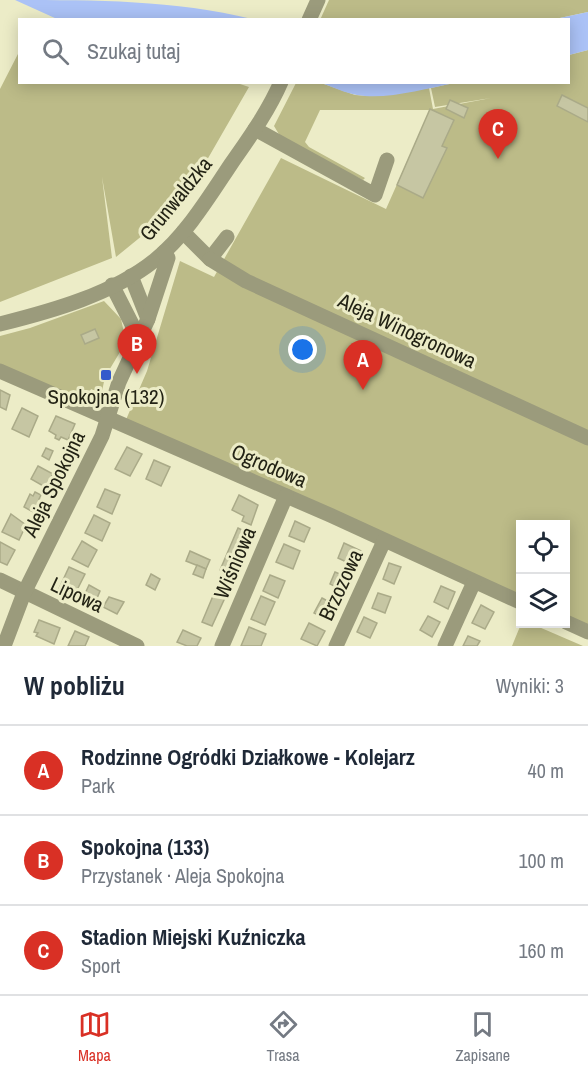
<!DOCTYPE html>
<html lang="pl">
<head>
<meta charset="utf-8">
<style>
	:root { --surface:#fff; --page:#f6f6f7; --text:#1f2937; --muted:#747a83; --line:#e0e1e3; --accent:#d93025 }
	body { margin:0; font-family:"Archivo Narrow",sans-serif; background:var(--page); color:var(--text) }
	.controls { position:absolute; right:18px; bottom:18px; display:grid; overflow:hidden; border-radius:0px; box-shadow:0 3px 15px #0003 }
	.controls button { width:54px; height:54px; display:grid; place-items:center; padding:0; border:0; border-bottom:2px solid var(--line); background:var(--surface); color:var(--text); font:30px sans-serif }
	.you { position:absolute; left:303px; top:350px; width:21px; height:21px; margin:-15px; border:4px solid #fff; border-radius:50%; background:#1a73e8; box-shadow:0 0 0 9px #1a73e833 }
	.badge { display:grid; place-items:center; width:39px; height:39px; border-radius:50%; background:var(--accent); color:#fff; font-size:20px; font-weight:700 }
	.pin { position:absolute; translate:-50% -50px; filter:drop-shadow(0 2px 3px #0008) }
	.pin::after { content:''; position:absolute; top:32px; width:21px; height:18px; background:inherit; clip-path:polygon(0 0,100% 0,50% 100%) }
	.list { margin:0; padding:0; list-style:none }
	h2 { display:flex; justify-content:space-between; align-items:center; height:78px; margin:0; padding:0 24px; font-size:26px }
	h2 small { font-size:20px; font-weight:400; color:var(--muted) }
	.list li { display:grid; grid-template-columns:39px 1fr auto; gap:18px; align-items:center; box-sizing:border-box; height:90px; padding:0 24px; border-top:2px solid var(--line) }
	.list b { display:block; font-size:22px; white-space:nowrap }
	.list p { margin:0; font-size:20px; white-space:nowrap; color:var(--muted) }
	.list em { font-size:20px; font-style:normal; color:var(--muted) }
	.icon { flex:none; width:33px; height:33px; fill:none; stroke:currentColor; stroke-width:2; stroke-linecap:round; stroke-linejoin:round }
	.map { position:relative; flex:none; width:588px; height:646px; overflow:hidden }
	.search { position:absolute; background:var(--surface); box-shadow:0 3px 15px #0003; left:18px; right:18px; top:18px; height:66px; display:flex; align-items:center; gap:15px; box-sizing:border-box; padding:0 21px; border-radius:0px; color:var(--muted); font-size:22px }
	.sheet { height:348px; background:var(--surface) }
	nav { display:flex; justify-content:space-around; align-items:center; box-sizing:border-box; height:84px; border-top:2px solid var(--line); background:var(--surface); font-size:16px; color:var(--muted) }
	nav a { display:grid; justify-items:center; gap:3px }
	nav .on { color:var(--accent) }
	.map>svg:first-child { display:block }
</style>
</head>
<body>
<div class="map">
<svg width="588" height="646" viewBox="0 0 588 646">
	<rect width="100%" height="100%" fill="#ececc7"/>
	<!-- green -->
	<g fill="#bcbb88">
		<polygon points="329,0 588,0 588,12 555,19 320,20"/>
		<polygon points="588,50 588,635 566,624 566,524 520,524 520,604 125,422 147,371 180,261 214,277 281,158 386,209 430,110 320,110 305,142 309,147 365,178 363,180 283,141 274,126 296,83 321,83 355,95 368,96 429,88 433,109 491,98 435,107 431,88 454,83 568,82 569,55"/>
		<polygon points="19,52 20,82 234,82 249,87 188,193 143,235 116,257 102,177 112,258 0,302 0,89"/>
		<polygon points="104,301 121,319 126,342 105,377 102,391 98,392 91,389 88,396 92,398 89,407 0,368 0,336 30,328"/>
		<polygon points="521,624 532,624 583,646 512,646"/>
	</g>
	<!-- water -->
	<g fill="#abc2f6">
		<path d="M15,0C95,0 175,0 252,19H57Z"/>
		<polygon points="588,12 588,50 569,55 568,20 555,19"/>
		<path d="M321,83V82L454,83C425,89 386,100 357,95C345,93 333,87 321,83Z"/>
	</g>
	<!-- building -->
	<g fill="#c6c6a3" stroke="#aa8" stroke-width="1.5">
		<polygon points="562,95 588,108 588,122 557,106"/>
		<polygon points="450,100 468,108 464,118 446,109"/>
		<polygon points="430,109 454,120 442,146 447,148 423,198 397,185"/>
		<polygon points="95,329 99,338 85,344 81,335"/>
		<polygon points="0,390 10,395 6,410 0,407"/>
		<polygon points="22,408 38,416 29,437 12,429"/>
		<polygon points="56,416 75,424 68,440 61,437 59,440 55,438 56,435 49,431"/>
		<polygon points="127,447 142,454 130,476 115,469"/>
		<polygon points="46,448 53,451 49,460 42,456"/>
		<polygon points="154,460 170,467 161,486 146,479"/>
		<polygon points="38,466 53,474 45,487 31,479"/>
		<polygon points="105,489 120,495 112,514 97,507"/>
		<polygon points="35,492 41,495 39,499 44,501 37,514 24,507 30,494 33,496"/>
		<polygon points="239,495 258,505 251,525 242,521 244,516 232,510"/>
		<polygon points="11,514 26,525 19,540 2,532"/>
		<polygon points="94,515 110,523 102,541 85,533"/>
		<polygon points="295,521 310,528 304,542 289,536"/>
		<polygon points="238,528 254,536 233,584 228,581 231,575 220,570"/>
		<polygon points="82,541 97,550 88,567 72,559"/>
		<polygon points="0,542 15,550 7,565 0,562"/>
		<polygon points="344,543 361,551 355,566 338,558"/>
		<polygon points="284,544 300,551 293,569 276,562"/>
		<polygon points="190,551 210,560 206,569 186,561"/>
		<polygon points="389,563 401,567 394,584 383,579"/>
		<polygon points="197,565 206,569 203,578 193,574"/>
		<polygon points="69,567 85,574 77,590 73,588 69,596 58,591"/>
		<polygon points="335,572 349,578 344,591 330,584"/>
		<polygon points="151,574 160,579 155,590 146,585"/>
		<polygon points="270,575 285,581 278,598 263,591"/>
		<polygon points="218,584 229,589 212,626 202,622"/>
		<polygon points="89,585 100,591 95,603 83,598"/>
		<polygon points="441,586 455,592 448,609 434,602"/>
		<polygon points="378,593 391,597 385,613 372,608"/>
		<polygon points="261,596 275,602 265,625 251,619"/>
		<polygon points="109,597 124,602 117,614 103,607"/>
		<polygon points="322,598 337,606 329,621 314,613"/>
		<polygon points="481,605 494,612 485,629 472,623"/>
		<polygon points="428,616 440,622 432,637 420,630"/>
		<polygon points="364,617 377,623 370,638 357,632"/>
		<polygon points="39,620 60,628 54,644 36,636 38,633 34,632"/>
		<polygon points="309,623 325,631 317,646 301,639"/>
		<polygon points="249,627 266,634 261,646 241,646"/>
		<polygon points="183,630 201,638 197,646 187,646 177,642"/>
		<polygon points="75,631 89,637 85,646 68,646"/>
		<polygon points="468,636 480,641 477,646 463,646"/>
	</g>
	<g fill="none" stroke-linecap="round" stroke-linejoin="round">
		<!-- minor -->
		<g stroke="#9b9b7c" stroke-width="15">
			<polyline points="309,20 318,0"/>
			<polyline points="255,129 375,195 387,160"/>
			<polyline points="183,232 210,259 227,237"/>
			<polyline points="210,259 246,281 588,438"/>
			<polyline points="131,276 148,319"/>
			<polyline points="112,285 140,340"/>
			<path d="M0,324C52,311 113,294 155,260C186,235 209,197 231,164C249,138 268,112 281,82"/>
			<polyline points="0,371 330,515 520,602"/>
			<polyline points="0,580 137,646"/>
			<polyline points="566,622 588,632"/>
			<polyline points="4,646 24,593 102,436 119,382 148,319 168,258 164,252"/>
			<polyline points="222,646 286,496"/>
			<polyline points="336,646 384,541"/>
			<polyline points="445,646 474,582"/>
		</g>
	</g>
	<!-- markers -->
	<rect fill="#345acb" stroke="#ececc7" stroke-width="2" x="100" y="369" width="12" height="12" rx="3"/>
	<g text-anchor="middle" stroke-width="6" stroke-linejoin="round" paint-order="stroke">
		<!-- street labels -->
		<g font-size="21" fill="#232315" stroke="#ececc7">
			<text transform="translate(176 199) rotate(-51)" y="7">Grunwaldzka</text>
			<text transform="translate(407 331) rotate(25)" y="7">Aleja Winogronowa</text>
			<text transform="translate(269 466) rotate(23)" y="7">Ogrodowa</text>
			<text transform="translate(54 484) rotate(-64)" y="7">Aleja Spokojna</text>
			<text transform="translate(235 563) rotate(-67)" y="7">Wiśniowa</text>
			<text transform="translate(341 585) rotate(-65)" y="7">Brzozowa</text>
			<text transform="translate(77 595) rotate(25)" y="7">Lipowa</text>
		</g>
		<!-- poi labels -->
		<g font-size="21" fill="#232315" stroke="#ececc7">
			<text x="106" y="404">Spokojna (132)</text>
		</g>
	</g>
</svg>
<div class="controls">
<button><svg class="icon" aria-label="locate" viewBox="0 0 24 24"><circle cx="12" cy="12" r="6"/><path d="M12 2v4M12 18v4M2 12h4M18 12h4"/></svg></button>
<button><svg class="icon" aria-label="layers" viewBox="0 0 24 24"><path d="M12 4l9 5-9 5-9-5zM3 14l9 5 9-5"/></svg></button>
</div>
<div class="you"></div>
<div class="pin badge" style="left:363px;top:390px">A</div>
<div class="pin badge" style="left:137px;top:374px">B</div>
<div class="pin badge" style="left:498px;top:159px">C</div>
<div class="search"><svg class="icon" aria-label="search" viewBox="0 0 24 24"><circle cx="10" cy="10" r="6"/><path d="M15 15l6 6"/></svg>Szukaj tutaj</div>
</div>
<section class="sheet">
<h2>W pobliżu<small>Wyniki: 3</small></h2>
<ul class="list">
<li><span class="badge">A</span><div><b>Rodzinne Ogródki Działkowe - Kolejarz</b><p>Park</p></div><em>40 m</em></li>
<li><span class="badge">B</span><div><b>Spokojna (133)</b><p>Przystanek · Aleja Spokojna</p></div><em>100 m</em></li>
<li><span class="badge">C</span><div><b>Stadion Miejski Kuźniczka</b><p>Sport</p></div><em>160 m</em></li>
</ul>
</section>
<nav>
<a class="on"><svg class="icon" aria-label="map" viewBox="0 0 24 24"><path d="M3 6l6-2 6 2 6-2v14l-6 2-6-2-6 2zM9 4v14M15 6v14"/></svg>Mapa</a>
<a><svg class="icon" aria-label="directions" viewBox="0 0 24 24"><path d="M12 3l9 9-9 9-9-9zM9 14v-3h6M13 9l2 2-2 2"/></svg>Trasa</a>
<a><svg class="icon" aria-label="saved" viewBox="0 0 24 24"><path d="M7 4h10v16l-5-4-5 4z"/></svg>Zapisane</a>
</nav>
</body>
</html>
